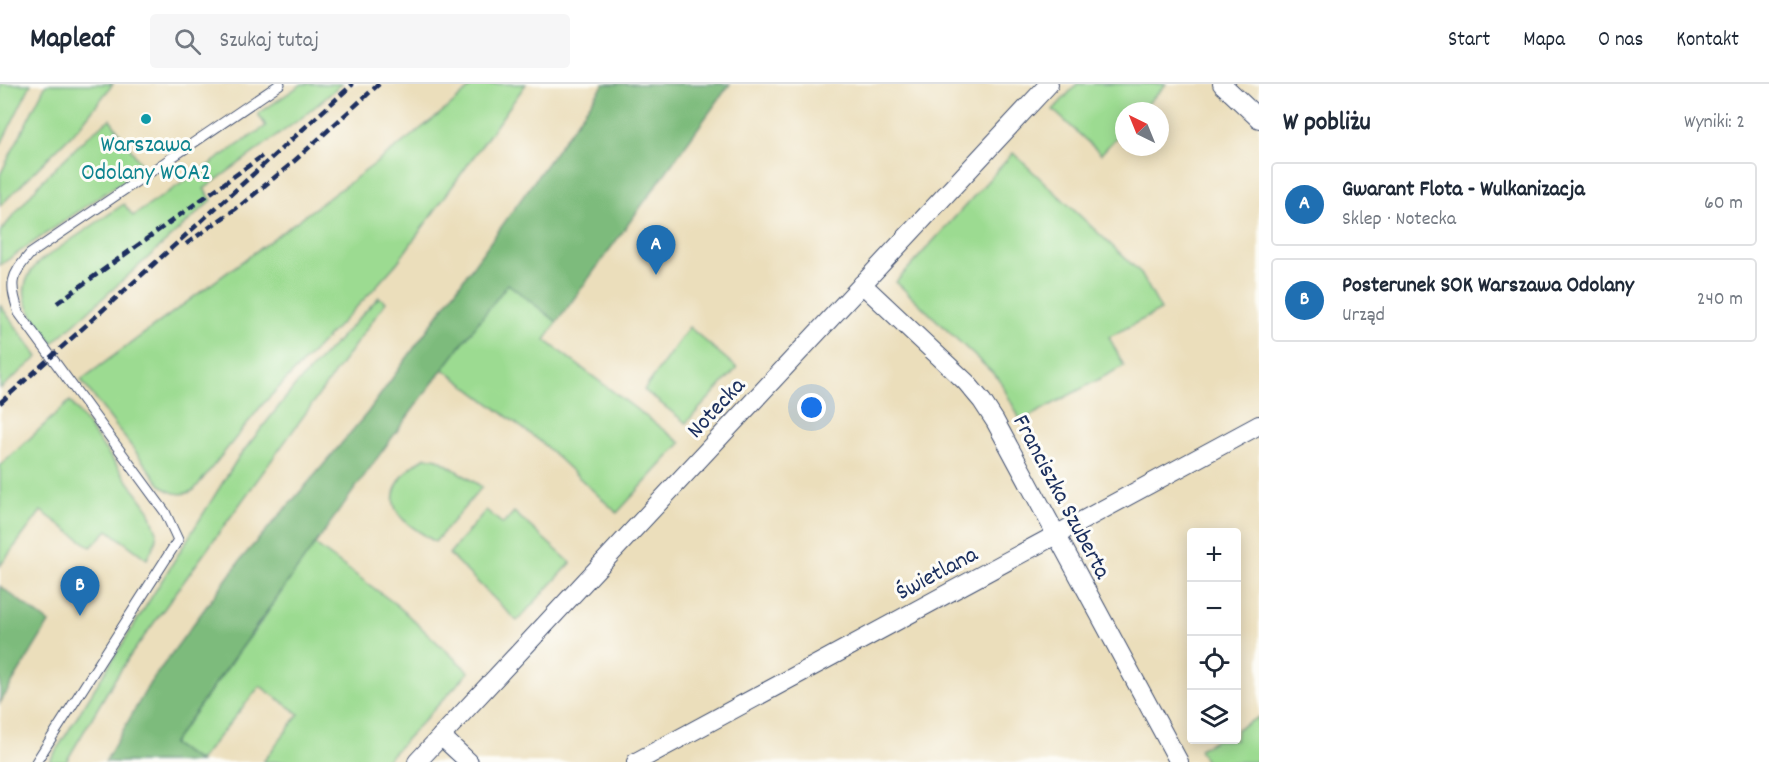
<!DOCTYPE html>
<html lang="pl">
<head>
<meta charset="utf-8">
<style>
	:root { --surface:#fff; --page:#f6f6f7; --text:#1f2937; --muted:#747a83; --line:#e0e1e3; --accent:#1f6fb2 }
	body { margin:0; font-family:Dekko,sans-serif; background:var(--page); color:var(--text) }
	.controls { position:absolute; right:18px; bottom:18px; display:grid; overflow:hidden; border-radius:6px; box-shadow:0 3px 15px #0003 }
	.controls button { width:54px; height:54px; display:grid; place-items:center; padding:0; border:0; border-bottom:2px solid var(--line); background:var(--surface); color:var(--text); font:30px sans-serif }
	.compass { position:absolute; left:1115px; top:18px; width:54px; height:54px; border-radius:50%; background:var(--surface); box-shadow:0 3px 15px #0003; rotate:317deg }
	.you { position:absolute; left:812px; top:324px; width:21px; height:21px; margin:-15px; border:4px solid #fff; border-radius:50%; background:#1a73e8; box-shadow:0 0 0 9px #1a73e833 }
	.badge { display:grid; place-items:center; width:39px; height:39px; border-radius:50%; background:var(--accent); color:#fff; font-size:20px; font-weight:700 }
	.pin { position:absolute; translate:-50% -50px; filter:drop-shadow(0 2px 3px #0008) }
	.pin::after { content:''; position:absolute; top:32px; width:21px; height:18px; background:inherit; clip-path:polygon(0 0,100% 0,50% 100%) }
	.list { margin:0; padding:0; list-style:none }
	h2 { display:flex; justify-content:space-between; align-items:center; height:78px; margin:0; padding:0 24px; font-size:26px }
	h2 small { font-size:20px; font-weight:400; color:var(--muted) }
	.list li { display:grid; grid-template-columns:39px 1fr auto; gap:18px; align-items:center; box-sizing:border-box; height:84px; margin:0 12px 12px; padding:0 12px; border:2px solid var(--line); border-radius:6px }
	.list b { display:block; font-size:22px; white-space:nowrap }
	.list p { margin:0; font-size:20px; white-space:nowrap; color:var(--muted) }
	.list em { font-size:20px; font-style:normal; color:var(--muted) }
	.icon { flex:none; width:33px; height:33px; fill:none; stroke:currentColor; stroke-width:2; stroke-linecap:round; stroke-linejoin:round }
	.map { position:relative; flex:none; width:1259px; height:678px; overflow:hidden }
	header { display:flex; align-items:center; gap:36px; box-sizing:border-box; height:84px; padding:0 30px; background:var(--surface); border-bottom:2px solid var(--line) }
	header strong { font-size:28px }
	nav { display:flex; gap:33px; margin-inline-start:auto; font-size:21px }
	.search { width:420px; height:54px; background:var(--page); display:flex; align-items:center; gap:15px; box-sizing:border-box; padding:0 21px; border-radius:6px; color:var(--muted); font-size:22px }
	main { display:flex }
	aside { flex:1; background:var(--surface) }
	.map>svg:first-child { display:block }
</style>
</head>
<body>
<header>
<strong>Mapleaf</strong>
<div class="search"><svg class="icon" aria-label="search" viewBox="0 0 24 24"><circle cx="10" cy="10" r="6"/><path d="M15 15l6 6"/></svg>Szukaj tutaj</div>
<nav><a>Start</a><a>Mapa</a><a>O nas</a><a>Kontakt</a></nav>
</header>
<main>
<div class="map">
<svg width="1259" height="678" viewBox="0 0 1259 678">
	<rect width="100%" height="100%" fill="#fdfcf7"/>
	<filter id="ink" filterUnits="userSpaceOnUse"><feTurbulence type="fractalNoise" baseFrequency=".0167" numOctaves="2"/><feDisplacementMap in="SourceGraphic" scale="12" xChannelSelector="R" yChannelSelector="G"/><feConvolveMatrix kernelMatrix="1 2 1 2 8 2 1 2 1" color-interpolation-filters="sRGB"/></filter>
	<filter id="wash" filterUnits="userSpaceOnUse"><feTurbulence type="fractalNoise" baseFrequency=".008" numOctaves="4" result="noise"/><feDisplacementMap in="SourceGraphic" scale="24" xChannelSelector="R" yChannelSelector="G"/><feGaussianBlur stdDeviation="1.35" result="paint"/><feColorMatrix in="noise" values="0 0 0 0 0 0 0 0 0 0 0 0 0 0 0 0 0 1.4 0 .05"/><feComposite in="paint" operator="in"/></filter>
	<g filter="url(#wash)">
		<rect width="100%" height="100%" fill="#ebdebb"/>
		<!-- green -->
		<g fill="#9cdb91" stroke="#5c8578" stroke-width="1.5">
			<polygon points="0,0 31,0 1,60 0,59"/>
			<polygon points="46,0 113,0 79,43 0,122 0,91"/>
			<path d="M302,0H342L304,32L204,105L212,116L53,259C32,231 8,208 40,177L124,120L133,132L266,42L258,30Z"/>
			<path d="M474,0H526L397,179L370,209L262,321L194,406C181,413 170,410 160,400L81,296L376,79L450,22Z"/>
			<polygon points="1077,0 1166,0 1141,27 1124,27 1124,45 1101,70 1053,26"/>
			<polygon points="110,35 143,83 0,181 0,148 41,98 88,52"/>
			<polygon points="1013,69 1140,188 1161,226 1109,253 1124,282 1021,337 999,295 896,198"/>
			<polygon points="508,199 557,238 545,256 681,359 617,429 541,358 442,284"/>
			<polygon points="379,213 386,218 130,572 113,598 66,678 49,678 238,374 295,302"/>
			<polygon points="0,221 38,273 0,305"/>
			<polygon points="689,243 737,284 686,339 644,306"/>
			<polygon points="70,317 149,426 157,448 155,459 147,475 108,446 91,463 41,427 0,482 0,382"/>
			<path d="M426,373L438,375L482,403L435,458C425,451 408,442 401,433C381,410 406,384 426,373Z"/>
			<polygon points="486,426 503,440 514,428 571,479 517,537 449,470"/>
			<polygon points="314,460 398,522 469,588 385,678 263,678 299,630 260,602 199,677 171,661 263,535"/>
			<polygon points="1259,633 1259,678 1206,678 1199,665 1216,656 1236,656 1237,645"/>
		</g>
		<!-- forest -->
		<g fill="#7dbb7b" stroke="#4c756c" stroke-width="1.5">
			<path d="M604,0H730L557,238L508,200C391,350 283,506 172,660L200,678H105L150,599L242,474L314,392L368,328Z"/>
			<polygon points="0,502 49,539 0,619"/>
		</g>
	</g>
	<g filter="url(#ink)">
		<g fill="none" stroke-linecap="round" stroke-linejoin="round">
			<defs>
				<path id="lane" d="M36,678L178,456L165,428L19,229C9,199 10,193 30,170L280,0"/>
				<g id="street">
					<polyline points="1222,0 1259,35"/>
					<polyline points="862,200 966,298 982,317 995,337 1179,678"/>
					<polyline points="441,652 469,678"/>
					<polyline points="417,678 1049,0"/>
					<polyline points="636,678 1259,341"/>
				</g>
			</defs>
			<!-- lane casing -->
			<use href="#lane" stroke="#3a496c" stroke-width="11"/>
			<!-- street casing -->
			<use href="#street" stroke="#3a496c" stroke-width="20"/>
			<!-- lane -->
			<use href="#lane" stroke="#fff" stroke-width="9"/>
			<!-- street -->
			<use href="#street" stroke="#fff" stroke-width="18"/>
			<!-- rail -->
			<g stroke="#1b2f5e" stroke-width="4.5" stroke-dasharray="9 4.5" stroke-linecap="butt">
				<polyline points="186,160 241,121 291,80 379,0"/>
				<polyline points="57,219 265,70"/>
				<polyline points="0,319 353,0"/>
			</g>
		</g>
	</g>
	<!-- markers -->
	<circle fill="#0f9aa8" stroke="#fdfcf7" stroke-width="2" cx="146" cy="35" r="6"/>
	<g text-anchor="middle" stroke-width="6" stroke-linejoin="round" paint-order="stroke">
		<!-- culture labels -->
		<g font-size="24" fill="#0d838f" stroke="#fdfcf7">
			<text x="146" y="67">Warszawa<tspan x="146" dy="28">Odolany WOA2</tspan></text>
		</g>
		<!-- street labels -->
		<g font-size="24" fill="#1b2f5e" stroke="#fdfcf7">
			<text transform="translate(715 323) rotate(-47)" y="8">Notecka</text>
			<text transform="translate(1063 412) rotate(62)" y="8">Franciszka Szuberta</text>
			<text transform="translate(936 488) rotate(-28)" y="8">Świetlana</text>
		</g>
	</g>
</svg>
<div class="controls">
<button>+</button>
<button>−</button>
<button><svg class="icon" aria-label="locate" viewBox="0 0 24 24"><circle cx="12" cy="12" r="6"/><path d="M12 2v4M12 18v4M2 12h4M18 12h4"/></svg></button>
<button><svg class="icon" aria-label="layers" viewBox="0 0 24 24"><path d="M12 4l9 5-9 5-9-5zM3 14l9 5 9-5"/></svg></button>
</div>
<svg class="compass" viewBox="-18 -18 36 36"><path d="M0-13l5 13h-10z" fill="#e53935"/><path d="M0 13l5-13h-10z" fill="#747a83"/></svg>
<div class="you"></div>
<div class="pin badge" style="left:656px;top:191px">A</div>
<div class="pin badge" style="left:80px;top:532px">B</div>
</div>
<aside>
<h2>W pobliżu<small>Wyniki: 2</small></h2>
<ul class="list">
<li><span class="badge">A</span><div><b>Gwarant Flota - Wulkanizacja</b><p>Sklep · Notecka</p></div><em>60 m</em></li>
<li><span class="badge">B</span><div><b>Posterunek SOK Warszawa Odolany</b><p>Urząd</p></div><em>240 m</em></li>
</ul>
</aside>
</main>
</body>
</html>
